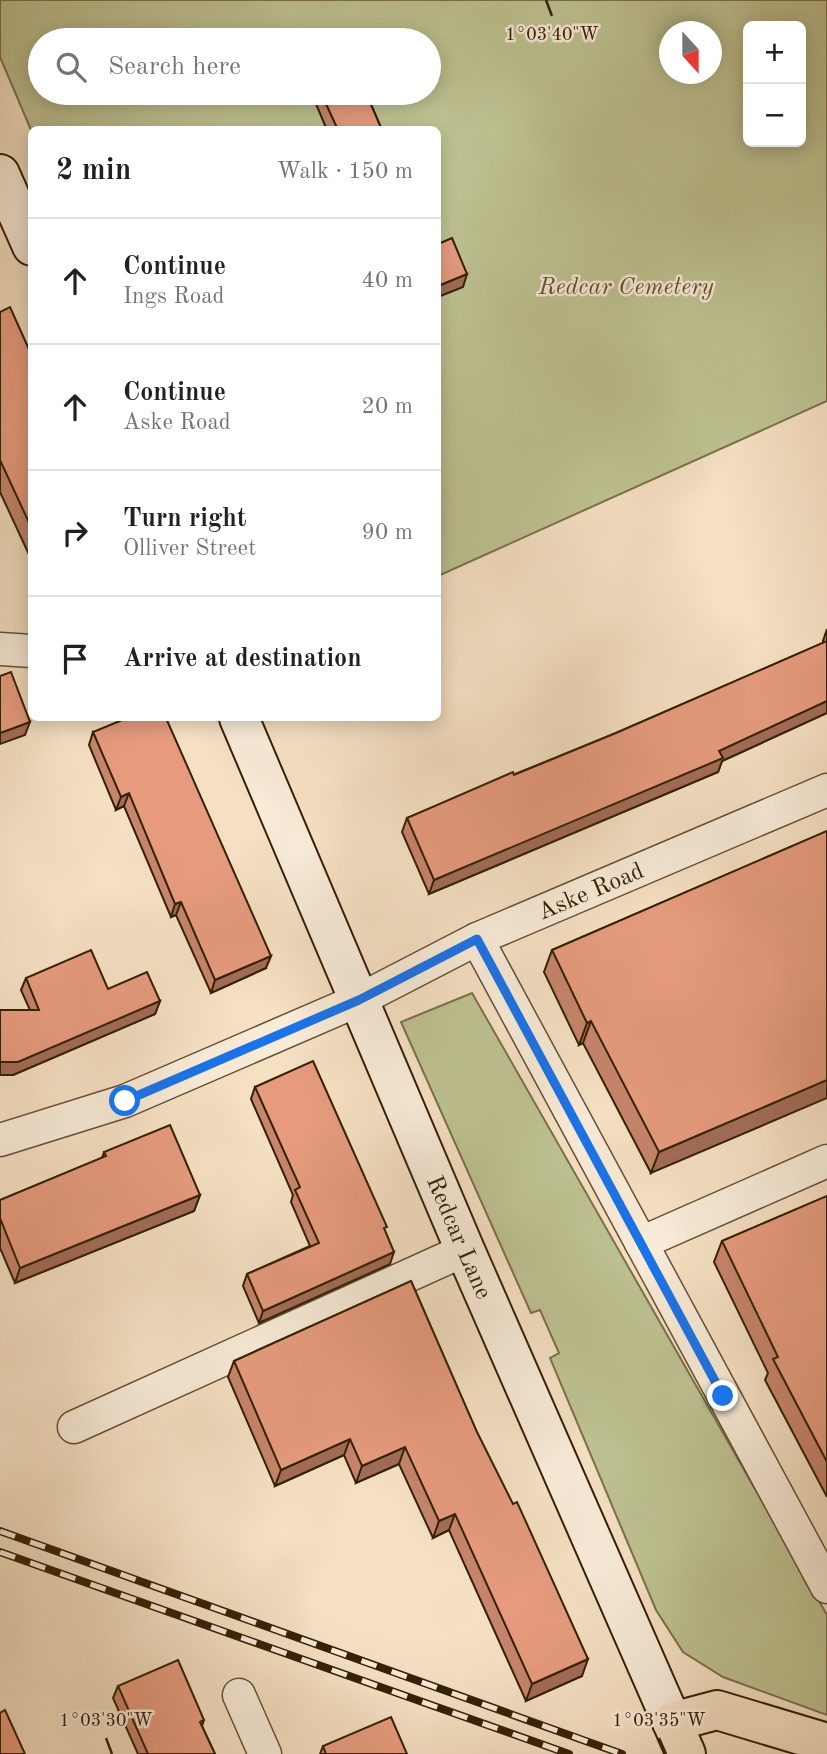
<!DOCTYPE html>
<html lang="en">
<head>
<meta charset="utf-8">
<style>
	:root { --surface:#fff; --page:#f6f6f6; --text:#202124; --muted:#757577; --line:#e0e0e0 }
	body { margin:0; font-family:"Old Standard TT",serif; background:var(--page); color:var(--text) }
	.controls { position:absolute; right:21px; top:21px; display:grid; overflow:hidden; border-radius:10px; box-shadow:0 4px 18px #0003 }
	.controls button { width:63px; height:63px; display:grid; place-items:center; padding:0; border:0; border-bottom:2px solid var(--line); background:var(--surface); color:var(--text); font:35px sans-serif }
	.compass { position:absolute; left:659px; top:21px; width:63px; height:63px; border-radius:50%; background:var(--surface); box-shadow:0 4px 18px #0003; rotate:159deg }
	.stop { position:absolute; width:21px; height:21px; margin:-16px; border:5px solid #1a73e8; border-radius:50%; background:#fff }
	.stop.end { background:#1a73e8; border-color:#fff; box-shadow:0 2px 7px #0008 }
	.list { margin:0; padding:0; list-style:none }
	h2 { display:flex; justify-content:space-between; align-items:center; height:91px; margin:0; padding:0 28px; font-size:30px }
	h2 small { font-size:23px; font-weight:400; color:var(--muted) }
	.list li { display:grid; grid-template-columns:46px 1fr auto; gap:21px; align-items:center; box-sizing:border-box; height:126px; padding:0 28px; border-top:2px solid var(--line) }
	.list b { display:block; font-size:26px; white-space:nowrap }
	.list p { margin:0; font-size:23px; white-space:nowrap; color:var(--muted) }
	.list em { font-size:23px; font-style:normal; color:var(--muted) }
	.icon { flex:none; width:38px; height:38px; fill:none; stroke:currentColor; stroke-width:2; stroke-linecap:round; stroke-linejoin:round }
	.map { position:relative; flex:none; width:827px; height:1754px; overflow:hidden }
	.search { position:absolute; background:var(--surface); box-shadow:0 4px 18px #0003; left:28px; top:28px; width:413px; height:77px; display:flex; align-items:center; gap:18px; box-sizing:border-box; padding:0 24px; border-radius:38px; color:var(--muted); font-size:26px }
	.panel { position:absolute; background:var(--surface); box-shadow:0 4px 18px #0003; left:28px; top:126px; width:413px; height:595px; border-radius:10px }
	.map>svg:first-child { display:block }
</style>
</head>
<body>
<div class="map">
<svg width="827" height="1754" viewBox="0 0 827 1754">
	<rect width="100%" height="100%" fill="#f5e0c3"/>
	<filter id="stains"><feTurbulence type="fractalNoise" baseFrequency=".00286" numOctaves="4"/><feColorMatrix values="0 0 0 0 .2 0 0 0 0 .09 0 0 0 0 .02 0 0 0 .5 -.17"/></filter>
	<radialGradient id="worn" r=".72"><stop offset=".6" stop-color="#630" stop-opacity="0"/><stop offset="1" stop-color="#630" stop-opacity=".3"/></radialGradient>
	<!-- green -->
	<g fill="#bec292" stroke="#7a714a" stroke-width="2" fill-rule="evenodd">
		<path d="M0,0H827V401L438,576V130H31L0,57ZM748,26H801V142H748ZM670,32H712V74H670ZM40,40H429V93H40Z"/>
		<polygon points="472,993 827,1615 827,1715 723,1677 683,1652 656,1610 550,1358 559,1353 540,1310 531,1313 401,1022"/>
	</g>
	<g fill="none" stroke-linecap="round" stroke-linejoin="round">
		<defs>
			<g id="street">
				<polyline points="0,649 32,651"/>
				<polyline points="477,939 827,1587"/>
				<path id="s1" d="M0,1140L125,1101L359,1000L477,939L827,790"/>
				<polyline points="641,1243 827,1161"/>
				<polyline points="74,1427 465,1250"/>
				<polyline points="239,1695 265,1754"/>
			</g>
			<g id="secondary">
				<polyline points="0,174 32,246"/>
				<path id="s2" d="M239,718L465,1250L672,1722"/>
			</g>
			<polyline id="primary" points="686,1754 672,1722 717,1710 827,1743"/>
		</defs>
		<!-- street casing -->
		<use href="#street" stroke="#655033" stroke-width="35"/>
		<!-- secondary casing -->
		<use href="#secondary" stroke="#352003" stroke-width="42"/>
		<!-- primary casing -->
		<use href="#primary" stroke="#352003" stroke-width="42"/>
		<!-- street -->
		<use href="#street" stroke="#f8ebd8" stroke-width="32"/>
		<!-- secondary -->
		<use href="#secondary" stroke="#f8ebd8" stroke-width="38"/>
		<!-- primary -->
		<use href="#primary" stroke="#f5e0c3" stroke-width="38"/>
		<defs>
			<g id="rail">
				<polyline points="0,1531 622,1754"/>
				<polyline points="0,1552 569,1754"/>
			</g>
		</defs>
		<!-- rail casing -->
		<use href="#rail" stroke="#352003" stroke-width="8"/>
		<!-- rail -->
		<use href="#rail" stroke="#f8ebd8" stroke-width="5" stroke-dasharray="16" stroke-linecap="butt"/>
	</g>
	<!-- wall -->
	<g fill="#c6856c" stroke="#352003" stroke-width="2">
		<polygon points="314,93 366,93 382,130 327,130 313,97"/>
		<polygon points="0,312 32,356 32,561 0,492"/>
		<polygon points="827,629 827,713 722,761 718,772 429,894 402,832 407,818 616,733 823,643 823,641"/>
		<polygon points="93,732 266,968 211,993 176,915 171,917 124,806 116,810 89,745"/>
		<polygon points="827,831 651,1173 583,1043 579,1045 544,972 552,950"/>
		<polygon points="26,978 108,989 160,1001 155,1014 13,1075 0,1075 0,1010 30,1010 21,990"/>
		<polygon points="255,1087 385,1231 390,1264 259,1323 243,1286 247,1274 310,1246 291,1202 293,1195 251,1099"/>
		<polygon points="104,1152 200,1195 194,1211 15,1283 0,1248 0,1200 102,1158"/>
		<polygon points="827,1196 827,1497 765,1380 768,1373 714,1262 722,1241"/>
		<polygon points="411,1281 582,1676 526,1701 449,1530 433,1538 399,1464 356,1483 344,1455 275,1486 228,1377 234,1361"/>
		<polygon points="118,1686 204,1720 202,1726 215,1754 138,1754 113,1698"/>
		<polygon points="323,1746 407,1754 320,1754"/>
	</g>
	<!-- shaded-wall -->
	<g fill="#a16c58" stroke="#352003" stroke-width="2">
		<polygon points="467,274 463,287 438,297 438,286"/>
		<polygon points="827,701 827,713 722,761 718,772 429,894 434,880"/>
		<polygon points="30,722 25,735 0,744 0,733"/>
		<polygon points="129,793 124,806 116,810 121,797"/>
		<polygon points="181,902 176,915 171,917 175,904"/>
		<polygon points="271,956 266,968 211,993 215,980"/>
		<polygon points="160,1001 155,1014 13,1075 0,1075 0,1062"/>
		<polygon points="591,1021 583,1043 579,1045 587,1023"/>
		<polygon points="827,1080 827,1098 651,1173 659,1152"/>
		<polygon points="200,1195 194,1211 15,1283 20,1268"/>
		<polygon points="394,1252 390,1264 259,1323 263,1311"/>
		<polygon points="350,1439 344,1455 275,1486 281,1470"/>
		<polygon points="405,1447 399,1464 356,1483 362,1466"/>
		<polygon points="455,1514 449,1530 433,1538 439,1521"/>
		<polygon points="588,1659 582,1676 526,1701 532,1684"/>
	</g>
	<!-- building -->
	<g fill="#e69b7e" stroke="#352003" stroke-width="2">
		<polygon points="321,93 366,93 382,130 338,130"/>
		<polygon points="452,238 467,274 438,286 438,244"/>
		<polygon points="10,307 32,356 32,529 0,460 0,312"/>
		<polygon points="827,641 827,701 719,751 723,758 434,880 407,818 513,772 514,775 616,733"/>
		<polygon points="11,672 30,722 0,733 0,676"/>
		<polygon points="127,718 166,718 271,956 215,980 181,902 175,904 129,793 121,797 93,732"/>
		<polygon points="827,831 827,1080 659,1152 591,1021 587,1023 552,950"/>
		<polygon points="91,950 108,989 147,972 160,1001 18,1062 0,1062 0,1010 39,1010 26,978"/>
		<polygon points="313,1061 387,1227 384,1228 394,1252 263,1311 247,1274 319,1243 295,1190 300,1187 255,1087"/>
		<polygon points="170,1125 200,1195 20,1268 0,1218 0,1200 106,1156 104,1152"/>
		<polygon points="827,1196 827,1462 773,1359 778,1357 722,1241"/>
		<polygon points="411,1281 477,1432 513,1504 517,1502 588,1659 532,1684 455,1514 439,1521 405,1447 362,1466 350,1439 281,1470 234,1361"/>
		<polygon points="178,1660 204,1720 200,1722 215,1754 148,1754 118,1686"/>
		<polygon points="5,1710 25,1754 0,1754 0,1713"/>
		<polygon points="391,1717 407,1754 326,1754 323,1746"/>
	</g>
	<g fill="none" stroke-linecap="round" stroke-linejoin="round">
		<!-- route -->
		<polyline stroke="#1a73e8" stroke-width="9" points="125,1101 359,1000 477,939 723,1396"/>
	</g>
	<!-- ticks -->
	<path fill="none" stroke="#352003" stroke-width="2.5" d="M546,0L552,16M106,1738L112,1754M659,1738L666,1754"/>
	<g text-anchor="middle" stroke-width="5" stroke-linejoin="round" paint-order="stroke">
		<!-- park labels -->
		<g font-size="24" font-style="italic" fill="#5e512e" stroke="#f8ebd8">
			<text x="626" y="294">Redcar Cemetery</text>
		</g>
		<!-- street labels -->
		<g font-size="24" fill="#352003" stroke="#f8ebd8">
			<text dy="8" stroke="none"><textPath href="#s1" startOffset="642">Aske Road</textPath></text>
			<text dy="8" stroke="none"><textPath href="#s2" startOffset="564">Redcar Lane</textPath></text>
		</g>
	</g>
	<g font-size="18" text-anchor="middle" fill="#352003" stroke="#f8ebd8" stroke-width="5" stroke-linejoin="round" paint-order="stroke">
		<text x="552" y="40">1°03'40"W</text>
		<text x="106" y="1726">1°03'30"W</text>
		<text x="659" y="1726">1°03'35"W</text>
	</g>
	<rect width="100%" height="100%" filter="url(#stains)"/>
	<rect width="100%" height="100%" fill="url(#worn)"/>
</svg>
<div class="controls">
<button>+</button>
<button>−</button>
</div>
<svg class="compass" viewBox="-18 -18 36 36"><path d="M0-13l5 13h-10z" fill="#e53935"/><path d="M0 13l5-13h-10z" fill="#757577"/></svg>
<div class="stop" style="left:125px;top:1101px"></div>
<div class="stop end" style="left:723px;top:1396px"></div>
<div class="search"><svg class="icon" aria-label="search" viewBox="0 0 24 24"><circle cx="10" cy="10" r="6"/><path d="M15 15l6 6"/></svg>Search here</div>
<section class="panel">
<h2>2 min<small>Walk · 150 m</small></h2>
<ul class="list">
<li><svg class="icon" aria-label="ahead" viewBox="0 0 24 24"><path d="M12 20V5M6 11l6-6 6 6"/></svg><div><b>Continue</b><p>Ings Road</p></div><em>40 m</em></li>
<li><svg class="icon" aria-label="ahead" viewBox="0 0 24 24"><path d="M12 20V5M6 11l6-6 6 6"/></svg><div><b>Continue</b><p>Aske Road</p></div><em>20 m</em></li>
<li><svg class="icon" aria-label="right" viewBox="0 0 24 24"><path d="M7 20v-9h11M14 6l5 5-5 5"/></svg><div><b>Turn right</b><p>Olliver Street</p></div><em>90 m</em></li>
<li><svg class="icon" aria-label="arrive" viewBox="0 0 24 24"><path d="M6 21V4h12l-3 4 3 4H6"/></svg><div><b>Arrive at destination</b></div></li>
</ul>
</section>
</div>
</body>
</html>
